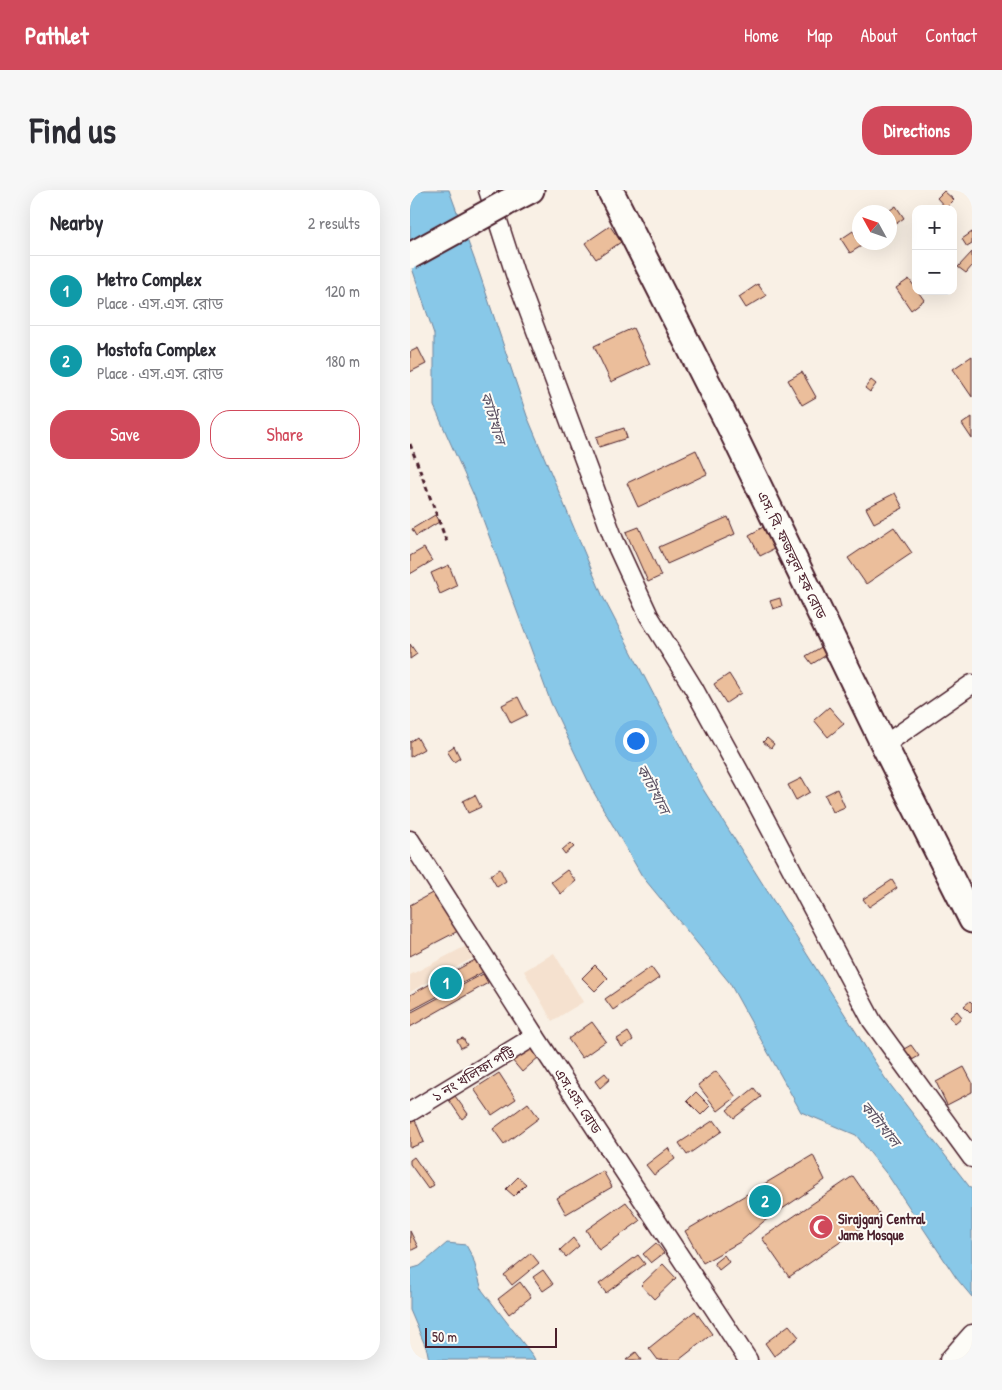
<!DOCTYPE html>
<html lang="en">
<head>
<meta charset="utf-8">
<style>
	:root { --surface:#fff; --page:#f7f7f7; --text:#2b2b33; --muted:#7c7c81; --line:#e1e1e2; --accent:#d1495b }
	body { margin:0; font-family:"Patrick Hand","Noto Sans Bengali",sans-serif; background:var(--page); color:var(--text) }
	.controls { position:absolute; right:15px; top:15px; display:grid; overflow:hidden; border-radius:10px; box-shadow:0 5px 20px #0002 }
	.controls button { width:45px; height:45px; display:grid; place-items:center; padding:0; border:0; border-bottom:1px solid var(--line); background:var(--surface); color:var(--text); font:25px sans-serif }
	.compass { position:absolute; left:442px; top:15px; width:45px; height:45px; border-radius:50%; background:var(--surface); box-shadow:0 5px 20px #0002; rotate:310deg }
	.scale { position:absolute; left:15px; bottom:12px; width:132px; box-sizing:border-box; padding-left:5px; border:2px solid #4a1f2b; border-top:0; font-size:14px; line-height:18px; white-space:nowrap; color:#4a1f2b; -webkit-text-stroke:4px #fdfcf7; paint-order:stroke }
	.you { position:absolute; left:225px; top:550px; width:18px; height:18px; margin:-12px; border:4px solid #fff; border-radius:50%; background:#1a73e8; box-shadow:0 0 0 8px #1a73e833 }
	.badge { display:grid; place-items:center; width:32px; height:32px; border-radius:50%; background:var(--accent); color:#fff; font-size:16px; font-weight:700 }
	.pin { position:absolute; translate:-50% -50%; border:2px solid #fff; box-shadow:0 1px 5px #0006 }
	.list { margin:0; padding:0; list-style:none }
	h2 { display:flex; justify-content:space-between; align-items:center; height:65px; margin:0; padding:0 20px; font-size:21px }
	h2 small { font-size:16px; font-weight:400; color:var(--muted) }
	.list li { display:grid; grid-template-columns:32px 1fr auto; gap:15px; align-items:center; box-sizing:border-box; height:70px; padding:0 20px; border-top:1px solid var(--line) }
	.list b { display:block; font-size:19px; white-space:nowrap }
	.list p { margin:0; font-size:16px; white-space:nowrap; color:var(--muted) }
	.list em { font-size:16px; font-style:normal; color:var(--muted) }
	.actions { display:flex; gap:10px; padding:15px 20px }
	.actions a { flex:1; padding:11px 0; border:1px solid var(--accent); border-radius:20px; text-align:center; font-size:18px; color:var(--accent) }
	.actions .main { background:var(--accent); color:#fff }
	.map { position:relative; flex:none; width:562px; height:1170px; overflow:hidden; border-radius:20px }
	header { display:flex; align-items:center; gap:30px; box-sizing:border-box; height:70px; padding:0 25px; background:var(--accent); color:#fff }
	header strong { font-size:24px }
	nav { display:flex; gap:28px; margin-inline-start:auto; font-size:18px }
	.intro { display:flex; align-items:center; justify-content:space-between; box-sizing:border-box; height:120px; padding:0 30px }
	h1 { margin:0; font-size:35px }
	.button { padding:12px 22px; border-radius:20px; background:var(--accent); color:#fff; font-size:18px; font-weight:700 }
	main { display:flex; gap:30px; padding:0 30px }
	aside { flex:1; background:var(--surface); border-radius:20px; box-shadow:0 5px 20px #0002 }
	.map>svg:first-child { display:block }
</style>
</head>
<body>
<header>
<strong>Pathlet</strong>
<nav><a>Home</a><a>Map</a><a>About</a><a>Contact</a></nav>
</header>
<div class="intro"><h1>Find us</h1><a class="button">Directions</a></div>
<main>
<aside>
<h2>Nearby<small>2 results</small></h2>
<ul class="list">
<li><span class="badge" style="background:#0f9aa8">1</span><div><b>Metro Complex</b><p>Place · এস.এস. রোড</p></div><em>120 m</em></li>
<li><span class="badge" style="background:#0f9aa8">2</span><div><b>Mostofa Complex</b><p>Place · এস.এস. রোড</p></div><em>180 m</em></li>
</ul>
<div class="actions"><a class="main">Save</a><a>Share</a></div>
</aside>
<div class="map">
<svg width="562" height="1170" viewBox="0 0 562 1170">
	<rect width="100%" height="100%" fill="#f9f0e5"/>
	<filter id="ink" filterUnits="userSpaceOnUse"><feTurbulence type="fractalNoise" baseFrequency=".02" numOctaves="2"/><feDisplacementMap in="SourceGraphic" scale="10" xChannelSelector="R" yChannelSelector="G"/><feConvolveMatrix kernelMatrix="1 2 1 2 8 2 1 2 1" color-interpolation-filters="sRGB"/></filter>
	<g filter="url(#ink)">
		<!-- built -->
		<g fill="#f5e1cf">
			<polygon points="58,755 65,767 0,802 0,785"/>
			<polygon points="144,763 173,812 142,831 114,781"/>
		</g>
		<!-- water -->
		<g fill="#88c8e8" stroke="#6f849c">
			<polygon points="0,0 39,0 69,82 117,226 193,407 291,596 475,888 562,1000 562,1107 547,1089 479,987 446,945 391,922 319,792 232,686 183,601 141,513 65,308 24,216 24,144 0,72"/>
			<polygon points="37,1053 56,1055 63,1068 72,1100 123,1166 125,1170 19,1170 17,1160 0,1120 0,1079 10,1076"/>
		</g>
		<!-- building -->
		<g fill="#ebbe9b" stroke="#4a1f2b">
			<polygon points="534,1 544,10 536,18 527,8"/>
			<polygon points="486,16 494,28 480,38 480,22 477,22"/>
			<polygon points="200,36 211,52 186,69 175,53"/>
			<polygon points="443,41 450,52 453,55 440,63 431,49"/>
			<polygon points="562,42 562,54 557,57 552,49"/>
			<polygon points="562,62 562,76 556,83 548,77"/>
			<polygon points="499,89 514,110 501,120 486,98"/>
			<polygon points="348,94 356,106 336,118 329,107"/>
			<polygon points="223,138 240,174 201,192 184,156"/>
			<polygon points="8,158 16,174 0,182 0,162"/>
			<polygon points="562,166 562,207 543,179"/>
			<polygon points="392,182 406,207 392,215 378,190"/>
			<polygon points="461,190 466,194 460,202 455,198"/>
			<polygon points="562,227 562,249 552,234"/>
			<polygon points="214,238 217,248 189,257 186,247"/>
			<polygon points="286,260 297,284 228,317 217,293"/>
			<polygon points="485,303 493,318 464,333 456,318"/>
			<polygon points="25,325 29,332 6,346 2,339"/>
			<polygon points="318,327 325,344 257,374 249,357"/>
			<polygon points="355,336 366,358 350,366 339,345"/>
			<polygon points="229,337 251,386 238,392 216,342"/>
			<polygon points="484,337 502,363 456,394 438,368"/>
			<polygon points="14,358 22,371 0,384 0,366"/>
			<polygon points="39,375 47,396 30,404 21,383"/>
			<polygon points="370,408 372,416 363,419 360,411"/>
			<polygon points="0,454 7,464 0,469"/>
			<polygon points="413,456 418,464 402,474 396,466"/>
			<polygon points="319,484 331,503 316,513 304,494"/>
			<polygon points="108,507 117,525 101,533 92,515"/>
			<polygon points="419,517 434,534 418,547 404,530"/>
			<polygon points="7,547 14,559 0,567 0,552"/>
			<polygon points="357,548 364,554 361,558 353,552"/>
			<polygon points="44,556 50,568 44,572 37,561"/>
			<polygon points="392,588 400,602 386,610 378,595"/>
			<polygon points="427,599 435,617 423,622 415,605"/>
			<polygon points="65,605 71,617 58,623 53,611"/>
			<polygon points="160,653 164,657 155,664 152,660"/>
			<polygon points="90,679 96,691 87,697 80,685"/>
			<polygon points="157,680 166,691 151,704 141,692"/>
			<polygon points="482,690 487,698 459,717 453,709"/>
			<polygon points="24,702 48,741 0,766 0,715"/>
			<polygon points="65,770 73,782 0,821 0,805"/>
			<polygon points="185,775 198,788 185,801 172,788"/>
			<polygon points="241,777 249,788 203,820 195,809"/>
			<polygon points="73,784 78,793 0,837 0,823"/>
			<polygon points="560,811 562,813 562,820 560,822 554,816"/>
			<polygon points="547,821 552,827 545,833 540,827"/>
			<polygon points="182,832 196,851 172,868 158,849"/>
			<polygon points="218,842 223,850 212,857 207,849"/>
			<polygon points="53,848 57,855 51,858 47,850"/>
			<polygon points="119,853 130,866 112,882 101,869"/>
			<polygon points="501,855 509,866 502,870 494,859"/>
			<polygon points="554,877 562,892 562,902 537,915 526,892"/>
			<polygon points="306,881 326,907 308,921 288,895"/>
			<polygon points="89,883 106,909 82,925 64,899"/>
			<polygon points="195,883 200,889 190,898 185,891"/>
			<polygon points="344,898 351,907 324,928 317,920"/>
			<polygon points="286,902 300,916 291,925 277,911"/>
			<polygon points="45,906 58,924 52,929 39,910"/>
			<polygon points="118,913 129,928 94,954 83,939"/>
			<polygon points="5,930 14,952 0,958 0,932"/>
			<polygon points="304,930 312,941 277,965 269,953"/>
			<polygon points="258,958 265,969 244,985 236,975"/>
			<polygon points="403,965 415,990 353,1032 330,1052 293,1073 275,1041"/>
			<polygon points="4,967 24,995 18,999 0,974 0,970"/>
			<polygon points="193,981 202,997 156,1024 147,1008"/>
			<polygon points="443,986 470,1025 379,1087 352,1048"/>
			<polygon points="108,987 116,994 104,1006 96,999"/>
			<polygon points="216,1012 230,1031 189,1060 176,1040"/>
			<polygon points="0,1041 8,1057 0,1061"/>
			<polygon points="163,1048 169,1056 156,1067 150,1060"/>
			<polygon points="246,1053 254,1063 241,1073 233,1064"/>
			<polygon points="121,1063 129,1073 102,1095 94,1085"/>
			<polygon points="228,1065 235,1074 196,1103 189,1094"/>
			<polygon points="314,1065 319,1072 309,1080 304,1073"/>
			<polygon points="253,1074 266,1088 244,1109 231,1095"/>
			<polygon points="133,1080 143,1094 133,1101 123,1087"/>
			<polygon points="110,1092 121,1107 99,1124 88,1109"/>
			<polygon points="285,1121 302,1144 269,1170 248,1170 239,1158"/>
			<polygon points="379,1135 389,1147 364,1166 355,1153"/>
			<polygon points="226,1162 232,1170 216,1170"/>
		</g>
		<g fill="none" stroke-linecap="round" stroke-linejoin="round">
			<defs>
				<g id="street">
					<polyline points="78,0 106,87 204,350 239,426 284,499 345,610 462,831 562,968"/>
					<polyline points="474,555 562,494"/>
					<polyline points="0,650 125,846 338,1170"/>
					<polyline points="0,922 125,846"/>
					<polyline points="539,1170 562,1144"/>
				</g>
				<g id="secondary">
					<polyline points="200,0 320,237 474,555 562,730"/>
					<polyline points="96,13 121,0"/>
				</g>
			</defs>
			<!-- street casing -->
			<use href="#street" stroke="#4a1f2b" stroke-width="21"/>
			<!-- secondary casing -->
			<use href="#secondary" stroke="#4a1f2b" stroke-width="29"/>
			<!-- path -->
			<polyline stroke="#4a1f2b" stroke-width="3" stroke-dasharray="5 4" stroke-linecap="butt" points="0,254 38,355"/>
			<!-- street -->
			<use href="#street" stroke="#fdfcf7" stroke-width="18"/>
			<!-- secondary -->
			<use href="#secondary" stroke="#fdfcf7" stroke-width="25"/>
			<defs>
				<polyline id="secondary-bridge" points="0,66 96,13"/>
			</defs>
			<!-- secondary-bridge casing -->
			<use href="#secondary-bridge" stroke="#4a1f2b" stroke-width="29" stroke-linecap="butt"/>
			<!-- secondary-bridge -->
			<use href="#secondary-bridge" stroke="#fdfcf7" stroke-width="25"/>
		</g>
	</g>
	<!-- icons -->
	<defs>
		<symbol id="mosque-disc" viewBox="-11 -11 22 22"><circle r="9.5" fill="#d1495b" stroke="#fdfcf7"/><path d="M3.5-4.9A6 6 0 1 0 3.5 4.9A5 5 0 1 1 3.5-4.9Z" fill="#fff"/></symbol>
	</defs>
	<g fill-rule="evenodd">
		<use href="#mosque-disc" x="397" y="1023" width="28" height="28"/>
	</g>
	<g text-anchor="middle" stroke-width="4" stroke-linejoin="round" paint-order="stroke">
		<!-- street labels -->
		<g font-size="14" fill="#4a1f2b" stroke="#fdfcf7">
			<text transform="translate(382 365) rotate(64)" y="5">এস. বি. ফজলুল হক রোড</text>
			<text transform="translate(63 884) rotate(-31)" y="5">১ নং খলিফা পট্টি</text>
			<text transform="translate(168 911) rotate(57)" y="5">এস.এস. রোড</text>
		</g>
		<!-- poi labels -->
		<g font-size="14" font-weight="bold" fill="#4a1f2b" stroke="#fdfcf7" text-anchor="start">
			<text x="428" y="1034">Sirajganj Central<tspan x="428" dy="16">Jame Mosque</tspan></text>
		</g>
		<!-- water labels -->
		<g font-size="15" font-style="italic" fill="#5d5264" stroke="#fdfcf7">
			<text transform="translate(83 228) rotate(73)" y="5">কাটাখাল</text>
			<text transform="translate(243 599) rotate(62)" y="5">কাটাখাল</text>
			<text transform="translate(470 934) rotate(51)" y="5">কাটাখাল</text>
		</g>
	</g>
</svg>
<div class="controls">
<button>+</button>
<button>−</button>
</div>
<svg class="compass" viewBox="-18 -18 36 36"><path d="M0-13l5 13h-10z" fill="#e53935"/><path d="M0 13l5-13h-10z" fill="#7c7c81"/></svg>
<div class="scale">50 m</div>
<div class="you"></div>
<div class="pin badge" style="left:36px;top:793px;background:#0f9aa8">1</div>
<div class="pin badge" style="left:355px;top:1011px;background:#0f9aa8">2</div>
</div>
</main>
</body>
</html>
